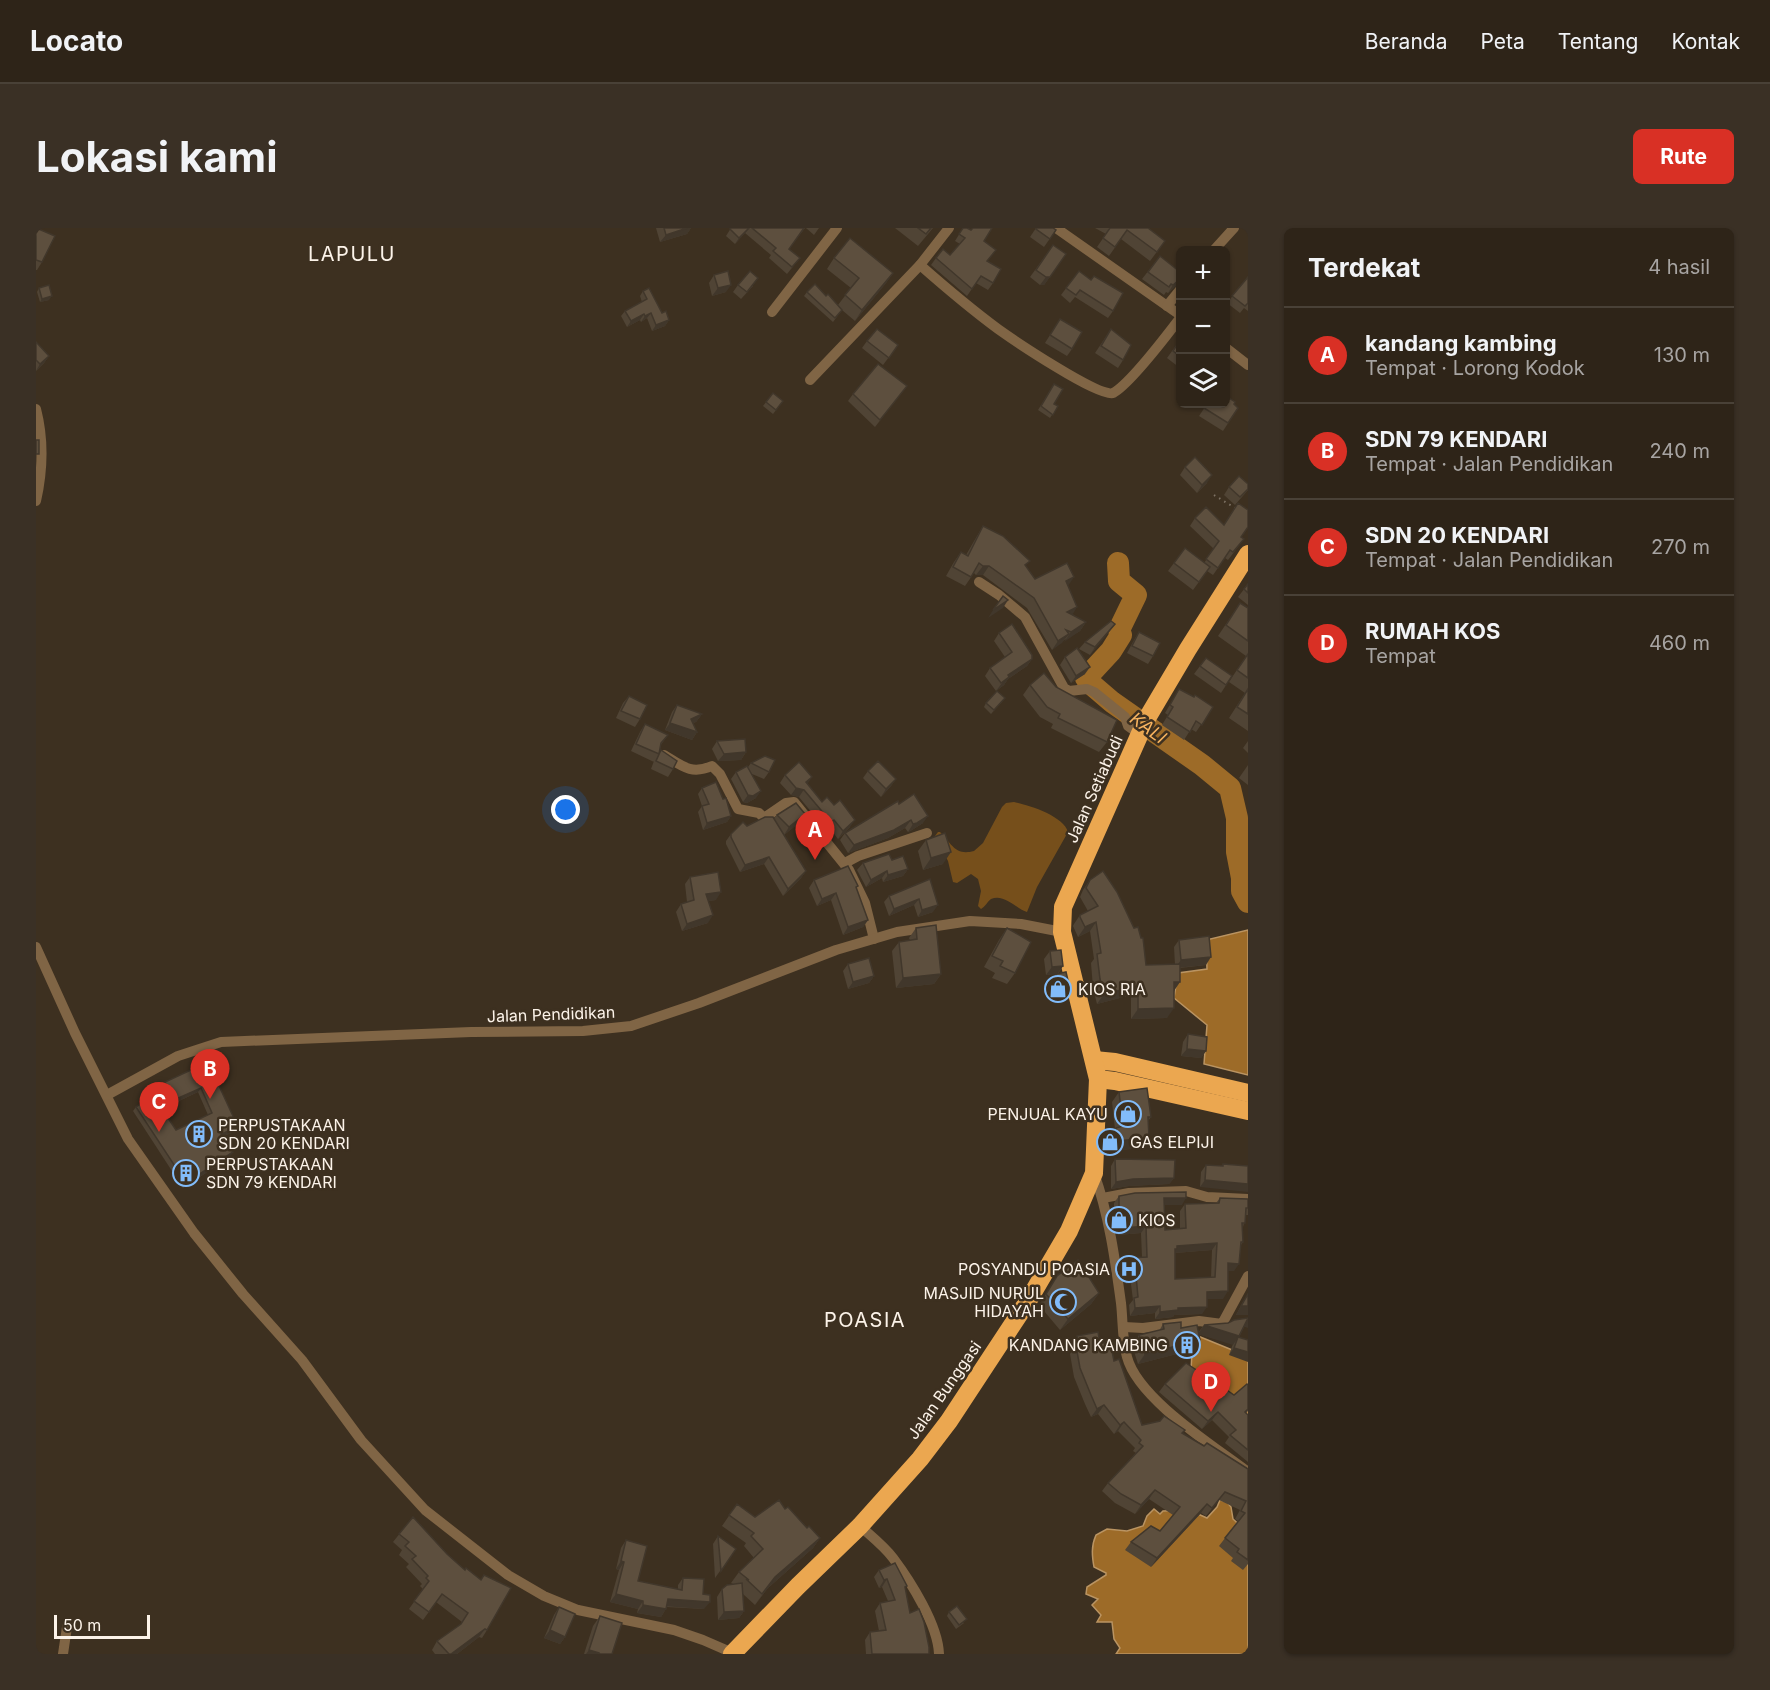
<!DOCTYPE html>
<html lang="id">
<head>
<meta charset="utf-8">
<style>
	:root { --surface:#2e2418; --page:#3a3025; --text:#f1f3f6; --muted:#a7a4a2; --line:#494137; --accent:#d93025 }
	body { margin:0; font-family:Inter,sans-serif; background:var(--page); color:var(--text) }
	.controls { position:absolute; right:18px; top:18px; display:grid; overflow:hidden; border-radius:9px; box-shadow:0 2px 4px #0004 }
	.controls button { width:54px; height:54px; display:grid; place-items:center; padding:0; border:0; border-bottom:2px solid var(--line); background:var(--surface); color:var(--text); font:30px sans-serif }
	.scale { position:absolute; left:18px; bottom:15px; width:96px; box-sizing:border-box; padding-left:6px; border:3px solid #fcf3e9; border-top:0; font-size:16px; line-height:21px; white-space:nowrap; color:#fcf3e9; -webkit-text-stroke:4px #3d3020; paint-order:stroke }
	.you { position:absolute; left:530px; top:582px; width:21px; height:21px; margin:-15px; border:4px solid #fff; border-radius:50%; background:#1a73e8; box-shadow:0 0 0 9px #1a73e833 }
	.badge { display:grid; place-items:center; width:39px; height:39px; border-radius:50%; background:var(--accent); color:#fff; font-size:20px; font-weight:700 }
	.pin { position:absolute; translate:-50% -50px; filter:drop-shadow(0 2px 3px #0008) }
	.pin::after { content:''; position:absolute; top:32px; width:21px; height:18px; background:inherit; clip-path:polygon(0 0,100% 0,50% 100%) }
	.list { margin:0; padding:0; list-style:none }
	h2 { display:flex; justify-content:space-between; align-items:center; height:78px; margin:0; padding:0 24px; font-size:26px }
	h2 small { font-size:20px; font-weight:400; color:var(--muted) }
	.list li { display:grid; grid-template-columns:39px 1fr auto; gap:18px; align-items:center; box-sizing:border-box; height:96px; padding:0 24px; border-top:2px solid var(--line) }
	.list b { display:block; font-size:22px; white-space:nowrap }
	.list p { margin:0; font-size:20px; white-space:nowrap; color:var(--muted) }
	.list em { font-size:20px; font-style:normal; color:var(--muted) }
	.icon { flex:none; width:33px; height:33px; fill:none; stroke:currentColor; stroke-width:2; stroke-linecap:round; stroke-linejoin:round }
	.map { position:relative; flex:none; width:1212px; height:1426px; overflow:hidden; border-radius:9px }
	header { display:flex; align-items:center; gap:36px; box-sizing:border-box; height:84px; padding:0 30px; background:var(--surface); border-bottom:2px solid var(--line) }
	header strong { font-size:28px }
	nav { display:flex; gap:33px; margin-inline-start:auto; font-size:21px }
	.intro { display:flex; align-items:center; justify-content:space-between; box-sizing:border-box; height:144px; padding:0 36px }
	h1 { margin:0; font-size:42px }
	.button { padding:15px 27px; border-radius:9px; background:var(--accent); color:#fff; font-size:21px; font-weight:700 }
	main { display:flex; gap:36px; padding:0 36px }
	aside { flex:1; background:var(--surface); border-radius:9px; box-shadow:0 2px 4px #0004 }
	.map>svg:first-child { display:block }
</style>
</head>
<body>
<header>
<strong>Locato</strong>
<nav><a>Beranda</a><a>Peta</a><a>Tentang</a><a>Kontak</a></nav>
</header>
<div class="intro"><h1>Lokasi kami</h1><a class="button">Rute</a></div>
<main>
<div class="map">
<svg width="1212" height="1426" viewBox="0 0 1212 1426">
	<rect width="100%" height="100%" fill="#3d3020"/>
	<!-- green -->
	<path fill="#764f1b" d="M978,574C993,577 1028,588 1032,604L1001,659L991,684C981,681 968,665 955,671C951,674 949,679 945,681L942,678L945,663L942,651L935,646L921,655L917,654L912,633L899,608L902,604H904C916,616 919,628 938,623L947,615L966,579L970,575Z"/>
	<!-- water -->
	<g fill="#9d6b28" stroke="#ba9462" stroke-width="1.5">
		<polygon points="1212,702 1212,847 1168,836 1171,797 1138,770 1142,745 1171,741 1170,712"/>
		<polygon points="1157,1106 1211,1128 1212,1126 1212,1198 1155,1143"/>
		<path d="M1184,1272L1191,1274L1195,1279L1197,1291L1212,1305V1426H1080L1084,1420L1078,1411L1076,1394H1061L1065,1387L1056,1377L1062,1371L1050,1366L1051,1359L1070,1347V1345L1058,1339C1056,1328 1055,1318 1060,1307L1071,1301L1091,1303L1107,1298L1111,1288L1118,1281L1124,1286L1127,1283L1153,1282L1171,1290L1181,1279Z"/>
	</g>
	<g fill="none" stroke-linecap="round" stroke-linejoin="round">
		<!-- river -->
		<polyline stroke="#9d6b28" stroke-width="22" points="1082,335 1083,353 1100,367 1083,402 1085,407 1075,423 1050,450 1055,456 1076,474 1166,537 1194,560 1201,590 1201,624 1206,650 1206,663 1212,674"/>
		<!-- path -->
		<polyline stroke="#7e7264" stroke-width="2" stroke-dasharray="1.5 4.5" stroke-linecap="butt" points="1178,267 1199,280"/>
		<!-- street -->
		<g stroke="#806545" stroke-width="10">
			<polyline points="1020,0 1144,87"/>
			<polyline points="1178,22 1198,0"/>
			<path d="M884,37C909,59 935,81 962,101C976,111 1065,171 1077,165C1094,156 1131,107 1144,90"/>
			<polyline points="1131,78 1144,62"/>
			<polyline points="736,84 801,0"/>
			<polyline points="1190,120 1212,137"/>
			<polyline points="774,152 884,37 913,0"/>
			<path d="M0,181C8,212 7,242 0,273"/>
			<polyline points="943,354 963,367 989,389 1028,460 1033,463 1051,461 1058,464 1089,489 1092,498 1103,506"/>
			<path d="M628,527C646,538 655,547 676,538L684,546L702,581L723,585L728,590L750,575L758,574L813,642L829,675L838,711"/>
			<polyline points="809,635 822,628 891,605"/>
			<polyline points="0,719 39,805 92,911 158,1005 207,1066 266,1132 325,1212 389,1282 472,1347 508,1368 542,1382 638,1402 667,1412 697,1425"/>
			<polyline points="71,867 142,828 185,814 435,804 547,803 595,798 663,775 800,722 861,704 934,693 985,696 1026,704"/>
			<path d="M1058,945C1073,987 1079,1031 1085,1075C1087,1092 1086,1112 1091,1129C1102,1171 1178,1218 1212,1244"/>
			<polyline points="1067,970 1093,965 1150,963 1171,969 1212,971"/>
			<polyline points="1088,1099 1107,1100 1163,1093 1186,1096 1212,1048"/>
			<path d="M824,1298C835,1308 848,1318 857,1330C875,1354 902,1397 903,1426"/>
			<polyline points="27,1426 31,1399"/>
		</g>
		<!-- highway -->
		<g stroke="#eba750" stroke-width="18">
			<polyline points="1058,832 1079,834 1212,865"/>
			<polyline points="1062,851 1079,853 1212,883"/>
			<polyline points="696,1426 762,1358 824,1298 884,1231 913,1193 992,1073 1033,1003 1058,945 1062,851 1026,704 1027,679 1110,492 1152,421 1212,326"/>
		</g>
	</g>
	<!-- wall -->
	<g fill="#504435" fill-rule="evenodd">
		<polygon points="0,0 6,34 1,42 0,42"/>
		<polygon points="620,0 655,0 651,6 624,14"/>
		<polygon points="695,0 769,0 753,21 764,30 751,46 733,30 735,27 709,5 699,16 690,8"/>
		<polygon points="770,0 783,0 778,7"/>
		<polygon points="859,0 897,0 882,18"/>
		<polygon points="927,0 948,13 951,34 957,55 952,62 940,55 931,68 895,37 900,30 914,27 924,16 919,13"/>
		<polygon points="1000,0 1020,2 1008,19 994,9"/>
		<polygon points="1059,0 1112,0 1129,13 1114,33 1085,11 1073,28 1061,19 1070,6"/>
		<polygon points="1017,17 1030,26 1008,57 1004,57 994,49"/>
		<polygon points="1124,28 1143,55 1132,65 1130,64 1128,67 1106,51"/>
		<polygon points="798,30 857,45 850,55 819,93 806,82 797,94 768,68 771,64 790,68 802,77 815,60 791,41"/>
		<polygon points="1043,43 1077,83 1072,90 1039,69 1034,75 1025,67"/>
		<polygon points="678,47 690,64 676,68 673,55"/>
		<polygon points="1212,49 1212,83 1208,80 1204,85 1191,75"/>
		<polygon points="702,57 717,58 705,71 697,64"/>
		<polygon points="3,60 13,72 4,74 1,64"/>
		<polygon points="607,63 633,92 629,98 616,103 611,90 605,94 604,92 591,99 585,88 589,83 606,74 604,68"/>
		<polygon points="1024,91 1036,121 1031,128 1009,115"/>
		<polygon points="1075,101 1087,132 1082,140 1059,125"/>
		<polygon points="1144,112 1144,140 1131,130"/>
		<polygon points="831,113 862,117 847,137 826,120"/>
		<polygon points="0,114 13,128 8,135 0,143"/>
		<polygon points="1018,156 1018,176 1022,178 1014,190 1002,182"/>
		<polygon points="871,158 839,199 812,173 817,166"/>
		<polygon points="737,165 747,173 737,186 727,178"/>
		<polygon points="1171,176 1198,176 1202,180 1187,203 1163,188"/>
		<polygon points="1149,239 1171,255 1161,265 1144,247"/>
		<polygon points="1212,256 1212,262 1199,277 1188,267 1193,259"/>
		<polygon points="1159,290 1188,297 1208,311 1192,332 1189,330 1177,347 1171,343 1157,362 1132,343 1149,320 1168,335 1178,321 1154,298"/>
		<polygon points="947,298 990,338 999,351 1032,358 1036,386 1050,394 1044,403 1027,413 1016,422 991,380 947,347 940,347 938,345 929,358 910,348 918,334 925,324 930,327 941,308"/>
		<polygon points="1212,356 1212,377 1202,369"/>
		<polygon points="1204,375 1212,380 1212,503 1193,490 1209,465 1193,454 1210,428 1182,408"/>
		<polygon points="1079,396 1054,427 1043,421 1049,414"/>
		<polygon points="1103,404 1117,428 1112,436 1091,425 1098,412"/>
		<polygon points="963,405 996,431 991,438 972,451 968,457 960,463 949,448 954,440 969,429 958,413"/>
		<polygon points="1029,429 1049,446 1035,455 1024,437"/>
		<polygon points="1170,430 1196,448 1185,465 1158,446"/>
		<polygon points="994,457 1020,459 1071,514 1063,524 1015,500 1017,496 1004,489 987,467"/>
		<polygon points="1143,461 1177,479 1160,504 1155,501 1148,512 1126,497 1132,487 1129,485"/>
		<polygon points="593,468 604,491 599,499 580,490 587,475"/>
		<polygon points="966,474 955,486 948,479 950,475"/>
		<polygon points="641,477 666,486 660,494 657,495 661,504 656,512 629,502 636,484"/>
		<polygon points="609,496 632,507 624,518 623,525 637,541 632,549 615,541 618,533 618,534 595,523 604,504"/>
		<polygon points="681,513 710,524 705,532 682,533 676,521"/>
		<polygon points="1212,513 1212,525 1207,520"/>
		<polygon points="715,535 733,544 728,551 716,546 720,570 711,575 707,574 695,551 700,544 712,539"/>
		<polygon points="1212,537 1212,557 1203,550"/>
		<polygon points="832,543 860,551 855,558 845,569 827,550"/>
		<polygon points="749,547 771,555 786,574 814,599 802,611 793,599 790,602 763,569 755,567 744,555"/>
		<polygon points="666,560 687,571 695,588 691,594 667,602 662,584 666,578 662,566"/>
		<polygon points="863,576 887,595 876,602 872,604 869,600 852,610 812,625 804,612 809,605"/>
		<polygon points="769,586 764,594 748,607 770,643 765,650 747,668 728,636 704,644 690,616 690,613 695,606 711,598 738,590 741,587"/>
		<polygon points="890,612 907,636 887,642 882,623"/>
		<polygon points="856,632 872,641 867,648 847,654 846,650 830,659 821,642 827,635"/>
		<polygon points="654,649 680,672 672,673 672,695 646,703 640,684 645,676 651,674 649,656"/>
		<polygon points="894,651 897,684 882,689 878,677 853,688 848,674 853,668"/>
		<polygon points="778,652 822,658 820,660 832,692 827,699 807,707 795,672 781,678 773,660"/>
		<polygon points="1054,652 1110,737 1139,737 1138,719 1143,712 1170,737 1144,740 1131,790 1095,791 1095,767 1061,776 1057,760 1055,735 1058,731 1054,703 1042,709 1037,698 1038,696 1044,687 1052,683 1044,669 1047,662"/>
		<polygon points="880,700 905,746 898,756 860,760 856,723 863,714 874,712 873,710"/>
		<polygon points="971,700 979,745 971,756 956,750 959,745 948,739 963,712"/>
		<polygon points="1014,723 1027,738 1022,746 1029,769 1018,771 1014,754 1020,746 1010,747 1008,731"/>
		<polygon points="812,736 838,748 833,755 812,761 807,743"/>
		<polygon points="1152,806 1170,823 1165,830 1145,828 1147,814"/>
		<path d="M172,834L199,904L187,908L194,929L147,960L97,883L100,879L127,861L125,858L129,854ZM162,864L172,887L140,902L126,881Z"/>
		<polygon points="1083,864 1115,889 1112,893 1107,920 1074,923 1073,910 1079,901 1076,874"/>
		<polygon points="1079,931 1138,950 1133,956 1093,958 1075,961 1075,938"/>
		<polygon points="1187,936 1212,938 1164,959 1165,944 1170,937 1186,938"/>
		<path d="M1083,968L1146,977H1128L1129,1002L1144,1000V983L1149,976L1180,975L1184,970L1212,971V987H1210L1207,999V1014L1205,1017L1198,1043H1192L1187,1071H1171L1166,1086L1138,1087L1137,1089L1119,1091V1085L1094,1088L1093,1077L1097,1072L1095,1056H1090L1087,1037L1092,1030L1106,1029L1105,1005L1082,1007L1078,989V975ZM1176,1022L1175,1050L1139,1051V1025Z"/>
		<polygon points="1021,1048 1063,1065 1055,1076 1024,1102 1003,1077"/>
		<polygon points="1212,1066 1212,1087 1200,1087 1208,1072"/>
		<polygon points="1127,1096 1145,1100 1162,1105 1168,1097 1208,1099 1203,1109 1212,1112 1193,1127 1197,1116 1162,1106 1156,1122 1102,1136 1096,1117 1103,1107 1123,1103"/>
		<polygon points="1041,1108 1064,1116 1078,1133 1106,1197 1149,1202 1146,1205 1212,1241 1212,1336 1207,1342 1195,1333 1197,1330 1183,1318 1202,1293 1199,1291 1204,1282 1183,1272 1170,1288 1165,1285 1115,1339 1089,1322 1095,1314 1124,1303 1137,1287 1113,1271 1099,1286 1079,1275 1066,1263 1072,1255 1100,1225 1097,1223 1099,1220 1082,1203 1078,1206 1062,1186 1055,1189 1049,1176 1038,1149 1034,1126 1036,1123 1035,1117"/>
		<polygon points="1129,1156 1186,1161 1198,1167 1212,1157 1212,1183 1210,1185 1212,1187 1212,1234 1189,1215 1193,1209 1176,1192 1166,1201 1123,1164"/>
		<polygon points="701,1276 719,1289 749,1281 784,1310 777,1320 732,1360 719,1377 707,1366 708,1383 703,1390 682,1392 681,1369 686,1361 697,1356 695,1355 703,1344 718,1330 708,1318 710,1315 686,1298"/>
		<polygon points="377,1289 451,1402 446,1410 443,1409 421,1426 399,1426 396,1422 401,1413 424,1397 426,1394 400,1374 387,1392 373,1381 387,1361 384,1358 386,1356 370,1339 373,1336 363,1327 366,1322 357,1314"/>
		<polygon points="682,1308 700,1321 679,1350 677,1316"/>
		<polygon points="590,1312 602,1353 642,1361 642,1357 647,1350 667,1366 668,1381 631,1379 625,1389 601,1385 602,1381 574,1374 583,1342 580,1341 585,1320"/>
		<polygon points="843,1342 869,1361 874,1385 893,1426 830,1426 829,1412 834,1404 843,1403 839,1383 844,1375 852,1373 846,1359 843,1360 838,1349"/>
		<polygon points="523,1379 529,1409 524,1416 508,1410 518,1387"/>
		<polygon points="913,1384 928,1395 920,1401 911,1388"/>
		<polygon points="564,1388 576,1426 548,1426 557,1398"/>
	</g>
	<!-- shaded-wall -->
	<g fill="#41372b">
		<polygon points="651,0 655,0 651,6 624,14 630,7"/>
		<polygon points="713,0 709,5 699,16 703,10"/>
		<polygon points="857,45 850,55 819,93 826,82"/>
		<polygon points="1010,49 1014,49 1008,57 1004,57"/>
		<polygon points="1144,51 1143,55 1132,65 1137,57"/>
		<polygon points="695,57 690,64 676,68 682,60"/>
		<polygon points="16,68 13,72 4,74 6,71"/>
		<polygon points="615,85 611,90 605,94 609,88"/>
		<polygon points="608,86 604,92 591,99 595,93"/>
		<polygon points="633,92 629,98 616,103 620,97"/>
		<polygon points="13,128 8,135 0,143 4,136"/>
		<polygon points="1176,247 1171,255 1161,265 1166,257"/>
		<polygon points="947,338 953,338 947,347 940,347"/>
		<polygon points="1038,349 1032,358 1030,353"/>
		<polygon points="972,372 967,380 952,390 957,382"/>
		<polygon points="1041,379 1035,389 1031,384"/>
		<polygon points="1050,394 1044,403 1028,414 1035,404"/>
		<polygon points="1079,396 1073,404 1054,427 1059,419"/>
		<polygon points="1033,406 1026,415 1016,422 1022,413"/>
		<polygon points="996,431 991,438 972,451 968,457 960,463 972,447"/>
		<polygon points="1054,439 1049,446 1035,455 1040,448"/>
		<polygon points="666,486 660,494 650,498 655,491"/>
		<polygon points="634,495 661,504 656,512 629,502"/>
		<polygon points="710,524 705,532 682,533 688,526"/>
		<polygon points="776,549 763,569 755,567 760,560 770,554"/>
		<polygon points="860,551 855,558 845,569 850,561"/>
		<polygon points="725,563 720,570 711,575 707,574 712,567"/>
		<polygon points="769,586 764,594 748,607 753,599"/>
		<polygon points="695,588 691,594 667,602 671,595"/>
		<polygon points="892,588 887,595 876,602 872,604 877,596"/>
		<polygon points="819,592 814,599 802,611 807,603"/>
		<polygon points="875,592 869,600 852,610 812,625 818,617"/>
		<polygon points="915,624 907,636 887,642 895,630"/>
		<polygon points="733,629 728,636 704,644 709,637"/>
		<polygon points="872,641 867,648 847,654 852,647"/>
		<polygon points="770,643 765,650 747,668 752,661"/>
		<polygon points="851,643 846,650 830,659 835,652"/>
		<polygon points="685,664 680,672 665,674 670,666"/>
		<polygon points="800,665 795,672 781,678 786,671"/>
		<polygon points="883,671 878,677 853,688 858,681"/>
		<polygon points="902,677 897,684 882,689 886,682"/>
		<polygon points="677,687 672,695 646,703 651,696"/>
		<polygon points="832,692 827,699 807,707 812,699"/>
		<polygon points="1060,694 1054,703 1042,709 1049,699"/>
		<polygon points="1175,729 1170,737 1139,740 1145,732"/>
		<polygon points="1027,738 1021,746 1010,747 1016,739"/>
		<polygon points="905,746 898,756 860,760 867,750"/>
		<polygon points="838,748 833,755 812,761 817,754"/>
		<polygon points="1138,754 1144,754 1138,763"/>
		<polygon points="1102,758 1095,767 1061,776 1068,766"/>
		<polygon points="1034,761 1029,769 1018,771 1023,763"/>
		<polygon points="1138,780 1131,790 1095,791 1102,781"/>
		<polygon points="1151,821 1170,823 1165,830 1145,828"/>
		<polygon points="165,860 162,864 121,883 124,878"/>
		<polygon points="202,899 199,904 182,910 185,906"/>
		<polygon points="1113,910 1107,920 1074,923 1080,913"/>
		<polygon points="197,924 194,929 147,960 150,955"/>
		<polygon points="1138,950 1133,956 1093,958 1075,961 1080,954 1097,951"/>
		<polygon points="1169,952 1212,956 1212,964 1164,959"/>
		<polygon points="1128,970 1150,970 1146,977 1123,977"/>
		<polygon points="1110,998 1105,1005 1082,1007 1087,1000"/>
		<polygon points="1181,1015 1176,1022 1138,1025 1136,1028 1141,1018"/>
		<polygon points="1192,1035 1203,1036 1198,1043 1187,1043"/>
		<polygon points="1100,1048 1095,1056 1090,1056 1095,1049"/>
		<polygon points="1192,1063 1187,1071 1166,1071 1171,1064"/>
		<polygon points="1063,1065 1055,1076 1024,1102 1032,1091"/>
		<polygon points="1124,1078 1119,1085 1094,1088 1099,1080"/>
		<polygon points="1205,1078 1212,1078 1212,1087 1200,1087"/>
		<polygon points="1171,1079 1166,1086 1138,1087 1137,1089 1119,1091 1124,1084 1142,1080"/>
		<polygon points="1212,1090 1212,1100 1206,1098"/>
		<polygon points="1168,1097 1203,1108 1197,1117 1162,1106"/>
		<polygon points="1164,1112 1156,1122 1102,1136 1109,1126"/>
		<polygon points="1198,1120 1212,1124 1212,1134 1193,1127"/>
		<polygon points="1068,1177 1062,1186 1055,1189 1061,1181"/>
		<polygon points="1182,1184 1176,1192 1166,1201 1172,1193"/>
		<polygon points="1088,1194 1082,1203 1078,1206 1084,1197"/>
		<polygon points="1119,1262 1113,1271 1099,1286 1105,1277"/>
		<polygon points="1171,1276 1165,1285 1115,1339 1121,1330"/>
		<polygon points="784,1310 777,1320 732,1360 719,1377 739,1349"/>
		<polygon points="585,1333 588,1334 583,1342 580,1341"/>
		<polygon points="851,1351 846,1359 843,1360 848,1352"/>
		<polygon points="580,1366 607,1373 602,1381 574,1374"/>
		<polygon points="632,1371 674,1374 668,1381 627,1378"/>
		<polygon points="607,1377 630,1381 625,1389 601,1385"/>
		<polygon points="708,1383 703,1390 682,1392 688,1384"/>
		<polygon points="449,1401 443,1409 421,1426 415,1426"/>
		<polygon points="514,1402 529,1409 524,1416 508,1410"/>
		<polygon points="553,1422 563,1425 562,1426 550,1426"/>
	</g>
	<!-- building -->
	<g fill="#5d4f3e" stroke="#41372b" stroke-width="1.5" fill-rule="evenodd">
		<polygon points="0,0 19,8 6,34 0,32"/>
		<polygon points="628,0 651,0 630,7"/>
		<polygon points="695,0 713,0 703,10 694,1"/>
		<polygon points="716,0 768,0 753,21 764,30 756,39 737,23 740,20"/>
		<polygon points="882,0 895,0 890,6"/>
		<polygon points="927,0 931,0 935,2 937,0 956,0 948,13 960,22 951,33 965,41 957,55 945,48 936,61 900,30 907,21 914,27 929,10 923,6"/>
		<polygon points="1000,0 1017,0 1020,2 1014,11 1000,1"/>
		<polygon points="1074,0 1112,0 1129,13 1121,24 1091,2 1079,19 1067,10"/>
		<polygon points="814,10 857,45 826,82 809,67 823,50 798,30"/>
		<polygon points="1017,17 1030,26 1014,49 1010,49 1000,42"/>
		<polygon points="1124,28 1144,44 1144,51 1137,57 1135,56 1133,59 1112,44"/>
		<polygon points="692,43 695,57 682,60 678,47"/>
		<polygon points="714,43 722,50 711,64 702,57"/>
		<polygon points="1043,43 1055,52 1058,48 1087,65 1077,83 1044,62 1040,67 1030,60"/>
		<polygon points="1212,49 1212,75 1209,78 1196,68"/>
		<polygon points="779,56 790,68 792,66 806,82 799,90 771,64"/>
		<polygon points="13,57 16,68 6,71 3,60"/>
		<polygon points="613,60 626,85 630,83 633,92 620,97 615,85 609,88 608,86 595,93 589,83 611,71 607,63"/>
		<polygon points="1024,91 1046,104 1036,121 1014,107"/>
		<polygon points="841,101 862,117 853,130 831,113"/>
		<polygon points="1075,101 1095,117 1087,132 1065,118"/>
		<polygon points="1144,112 1144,128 1137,123"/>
		<polygon points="0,114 13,128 4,136 0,132"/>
		<polygon points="842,136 871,158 844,192 817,166"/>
		<polygon points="1018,156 1027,161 1018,176 1022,178 1017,187 1005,178"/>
		<polygon points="737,165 747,173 740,182 730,174"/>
		<polygon points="1190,168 1199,174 1198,176 1202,180 1192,195 1168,180 1171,176 1190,176"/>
		<rect x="0" y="212" width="3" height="14"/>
		<polygon points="1159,229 1176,247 1166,257 1149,239"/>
		<polygon points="1203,248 1212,256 1212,261 1204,269 1193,259"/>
		<polygon points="1202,275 1212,282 1212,299 1205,309 1208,311 1197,324 1194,322 1182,340 1170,331 1183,313 1159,290 1170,279 1188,297"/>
		<polygon points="947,298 967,308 994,333 989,337 999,351 1031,335 1038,349 1030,353 1041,379 1031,384 1050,394 1035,404 1030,402 1033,406 1022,413 998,370 953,338 947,338 943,335 935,349 917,339 925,324 932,328"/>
		<polygon points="1149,320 1174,339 1163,354 1138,335"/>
		<polygon points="1212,356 1212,365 1208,361"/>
		<polygon points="967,368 972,372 957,382"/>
		<polygon points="1204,375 1212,380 1212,413 1190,397"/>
		<polygon points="1075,393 1079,396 1059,419 1049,414"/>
		<polygon points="976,396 996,427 996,431 972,447 973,449 965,455 954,440 976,424 963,405"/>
		<polygon points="1103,404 1124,415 1117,428 1096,418"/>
		<polygon points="1041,420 1054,439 1040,448 1029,429"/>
		<polygon points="1212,426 1212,450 1201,442"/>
		<polygon points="1170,430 1196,448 1190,457 1164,438"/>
		<polygon points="1008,445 1020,459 1081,492 1071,514 1022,490 1024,486 1011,479 994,457"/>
		<polygon points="1143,461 1158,469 1159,467 1177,479 1166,497 1160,493 1154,504 1131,489 1137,479 1134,477"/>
		<polygon points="1212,461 1212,486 1201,479"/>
		<polygon points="961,463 969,470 958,482 950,475"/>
		<polygon points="593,468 611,477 604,491 585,483"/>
		<polygon points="641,477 666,486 655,491 661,504 634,495"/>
		<polygon points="609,496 632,507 625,515 623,526 600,516"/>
		<polygon points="709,511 710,524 688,526 681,513"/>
		<polygon points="625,522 641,533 637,541 620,533"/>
		<polygon points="729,528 739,532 733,544 715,535"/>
		<polygon points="842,533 860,551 850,561 832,543"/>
		<polygon points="763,534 776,549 770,554 786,574 791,569 798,577 804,572 819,592 807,603 798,592 795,594 768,562 760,560 749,547"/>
		<polygon points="711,538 725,563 717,568 712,567 700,544"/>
		<polygon points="680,554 687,571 690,570 695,588 671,595 666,578 673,576 666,560"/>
		<polygon points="878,566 892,588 881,595 877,596 875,592 858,602 818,617 809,605 862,573 863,576"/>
		<polygon points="760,575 769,586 753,599 741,587"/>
		<polygon points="729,589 737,589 770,643 752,661 733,629 709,637 695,609 695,606 707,594 711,598"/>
		<polygon points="909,605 915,624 895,630 890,612"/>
		<polygon points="853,626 856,632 867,628 872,641 852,647 851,643 835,652 827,635"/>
		<polygon points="812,638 822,658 820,659 832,692 812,699 800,665 786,671 778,652"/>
		<polygon points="1067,643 1081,664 1098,700 1102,699 1105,710 1107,710 1110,737 1144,736 1144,754 1138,754 1138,780 1102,781 1102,758 1068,766 1064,751 1061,726 1065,725 1060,694 1049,699 1044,689 1044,687 1062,678 1050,660 1054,652"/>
		<polygon points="682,644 685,664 670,666 677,687 651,696 645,676 658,672 654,649"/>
		<polygon points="894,651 902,677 886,682 883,671 858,681 853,668"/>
		<polygon points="900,697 905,746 867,750 863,714 881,711 880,700"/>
		<polygon points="971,700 995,714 979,745 964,738 967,733 956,728"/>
		<polygon points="1173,708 1175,729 1145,732 1143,712"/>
		<polygon points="1025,722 1027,738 1016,739 1014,723"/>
		<polygon points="833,730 838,748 817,754 812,736"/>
		<polygon points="1030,744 1034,761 1023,763 1020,746"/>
		<polygon points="1152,806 1171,809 1170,823 1151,821"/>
		<path d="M172,834L202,899L185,906L197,924L150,955L100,879L131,858L129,854ZM165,860L176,885L140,902L124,878Z"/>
		<polygon points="1111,860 1115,889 1112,889 1113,910 1080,913 1080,900 1087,898 1083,864"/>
		<polygon points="1079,931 1139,932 1138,950 1097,951 1080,954"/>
		<polygon points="1187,936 1212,938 1212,956 1169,952 1170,937 1187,938"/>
		<path d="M1150,964V970H1128L1129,1002L1150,1000L1149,976L1183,975L1184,970L1212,971V980H1210L1209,995H1206L1207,1014H1205L1203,1036L1192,1035V1063L1171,1064V1079L1142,1080V1082L1124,1084V1078L1099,1080L1098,1070L1102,1069L1100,1048L1095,1049L1092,1030L1111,1029L1110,998L1087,1000L1083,982V968L1099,965ZM1181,1015L1179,1049L1139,1051V1021H1141V1018Z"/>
		<polygon points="1042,1032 1063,1065 1032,1091 1010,1066 1021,1048"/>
		<polygon points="1212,1066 1212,1078 1205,1078"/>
		<polygon points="1212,1090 1203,1108 1168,1097 1192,1095 1198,1092"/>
		<polygon points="1145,1094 1145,1100 1161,1097 1164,1112 1109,1126 1103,1107 1128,1101 1127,1096"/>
		<polygon points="1062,1104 1064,1116 1074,1113 1078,1133 1083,1131 1106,1197 1124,1193 1128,1188 1149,1202 1146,1205 1168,1218 1171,1215 1212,1241 1212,1332 1201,1324 1203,1321 1189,1310 1209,1285 1205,1283 1210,1273 1189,1264 1176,1280 1171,1276 1121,1330 1095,1314 1115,1298 1124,1303 1144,1279 1119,1262 1105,1277 1085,1266 1072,1255 1107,1218 1103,1215 1105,1212 1088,1194 1084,1197 1068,1177 1061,1181 1055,1167 1044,1140 1040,1118 1043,1117 1041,1108"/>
		<polygon points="1202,1109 1212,1112 1212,1124 1198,1120"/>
		<polygon points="1150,1135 1168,1147 1170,1145 1186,1161 1188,1160 1198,1167 1211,1156 1212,1157 1212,1181 1209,1184 1212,1187 1212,1222 1194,1207 1200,1202 1182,1184 1172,1193 1129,1156"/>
		<polygon points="743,1272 749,1281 752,1279 771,1300 773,1298 784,1310 739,1349 726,1366 710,1351 713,1352 703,1344 727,1321 715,1308 718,1305 693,1287 701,1276 719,1289"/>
		<polygon points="377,1289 411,1326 429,1342 430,1340 445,1352 448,1347 475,1360 451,1402 449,1401 415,1426 413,1426 401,1413 425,1396 432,1385 406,1366 393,1384 378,1373 393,1353 390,1350 392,1348 376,1331 380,1328 369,1318 373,1314 363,1306"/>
		<polygon points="682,1308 700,1321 685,1343"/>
		<polygon points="590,1312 611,1318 602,1353 646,1362 647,1350 668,1351 667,1366 674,1367 674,1374 632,1371 630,1381 607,1377 607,1373 580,1366 588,1334 585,1333"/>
		<polygon points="859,1335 871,1358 869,1359 874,1385 883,1381 888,1394 893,1419 893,1426 836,1426 834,1404 850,1402 844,1375 859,1372 851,1351 848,1352 843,1342"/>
		<polygon points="706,1355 708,1383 688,1384 686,1361 691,1357"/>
		<polygon points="921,1378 931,1391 923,1397 913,1384"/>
		<polygon points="523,1379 539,1386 529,1409 514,1402"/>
		<polygon points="564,1388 586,1395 576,1426 564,1426 563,1425 553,1422"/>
	</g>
	<!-- icons -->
	<defs>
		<symbol id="shop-ring" viewBox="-11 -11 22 22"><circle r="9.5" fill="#3d3020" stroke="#82bcfa" stroke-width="1.5"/><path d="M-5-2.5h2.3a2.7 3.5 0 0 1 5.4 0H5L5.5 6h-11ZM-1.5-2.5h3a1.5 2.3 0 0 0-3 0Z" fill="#82bcfa"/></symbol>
		<symbol id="building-ring" viewBox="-11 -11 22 22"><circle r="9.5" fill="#3d3020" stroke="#82bcfa" stroke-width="1.5"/><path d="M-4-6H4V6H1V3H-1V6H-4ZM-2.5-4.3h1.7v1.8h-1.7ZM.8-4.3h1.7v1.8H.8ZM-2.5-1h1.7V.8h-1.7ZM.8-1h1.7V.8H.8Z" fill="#82bcfa"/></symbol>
		<symbol id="hospital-ring" viewBox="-11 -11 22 22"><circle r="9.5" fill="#3d3020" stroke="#82bcfa" stroke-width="1.5"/><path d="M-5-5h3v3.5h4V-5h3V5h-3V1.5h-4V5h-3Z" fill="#82bcfa"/></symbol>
		<symbol id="mosque-ring" viewBox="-11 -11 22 22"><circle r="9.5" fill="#3d3020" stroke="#82bcfa" stroke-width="1.5"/><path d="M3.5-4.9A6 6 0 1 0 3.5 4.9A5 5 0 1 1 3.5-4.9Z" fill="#82bcfa"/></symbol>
	</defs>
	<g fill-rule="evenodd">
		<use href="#shop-ring" x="1007" y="746" width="30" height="30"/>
		<use href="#shop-ring" x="1077" y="871" width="30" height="30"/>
		<use href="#building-ring" x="148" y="891" width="30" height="30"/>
		<use href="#shop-ring" x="1059" y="899" width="30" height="30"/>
		<use href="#building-ring" x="135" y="930" width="30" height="30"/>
		<use href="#shop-ring" x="1068" y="977" width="30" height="30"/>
		<use href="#hospital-ring" x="1078" y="1026" width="30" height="30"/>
		<use href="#mosque-ring" x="1012" y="1059" width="30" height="30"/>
		<use href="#building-ring" x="1136" y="1102" width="30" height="30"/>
	</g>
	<g text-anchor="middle" stroke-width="5" stroke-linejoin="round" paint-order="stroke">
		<!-- street labels -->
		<g font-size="16" fill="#fcf3e9" stroke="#3d3020">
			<text transform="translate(1058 561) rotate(-66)" y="6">Jalan Setiabudi</text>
			<text transform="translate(515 786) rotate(-2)" y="6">Jalan Pendidikan</text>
			<text transform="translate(908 1162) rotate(-55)" y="6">Jalan Bunggasi</text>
		</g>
		<!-- poi labels -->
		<g font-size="16" fill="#fcf3e9" stroke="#3d3020" text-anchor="start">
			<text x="1042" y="767">KIOS RIA</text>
			<text x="1072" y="892" text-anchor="end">PENJUAL KAYU</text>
			<text x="182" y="903">PERPUSTAKAAN<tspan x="182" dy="18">SDN 20 KENDARI</tspan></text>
			<text x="1094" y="920">GAS ELPIJI</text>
			<text x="170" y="942">PERPUSTAKAAN<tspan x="170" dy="18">SDN 79 KENDARI</tspan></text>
			<text x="1102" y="998">KIOS</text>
			<text x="1074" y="1047" text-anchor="end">POSYANDU POASIA</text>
			<text x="1008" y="1071" text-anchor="end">MASJID NURUL<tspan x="1008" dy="18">HIDAYAH</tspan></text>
			<text x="1132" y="1123" text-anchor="end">KANDANG KAMBING</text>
		</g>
		<!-- water labels -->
		<g font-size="18" font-style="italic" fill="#f7b35f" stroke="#3d3020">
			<text transform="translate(1112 500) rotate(36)" y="6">KALI</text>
		</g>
		<!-- quarter labels -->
		<g font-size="20" letter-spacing="1.5" fill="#fcf3e9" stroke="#3d3020">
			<text x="316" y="33">LAPULU</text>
			<text x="829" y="1099">POASIA</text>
		</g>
	</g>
</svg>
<div class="controls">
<button>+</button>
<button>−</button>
<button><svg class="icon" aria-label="layers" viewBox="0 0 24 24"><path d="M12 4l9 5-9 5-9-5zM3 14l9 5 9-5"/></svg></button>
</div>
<div class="scale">50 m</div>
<div class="you"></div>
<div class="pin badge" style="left:779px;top:632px">A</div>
<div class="pin badge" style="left:174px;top:871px">B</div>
<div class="pin badge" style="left:123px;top:904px">C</div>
<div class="pin badge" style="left:1175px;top:1184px">D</div>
</div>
<aside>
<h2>Terdekat<small>4 hasil</small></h2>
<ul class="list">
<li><span class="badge">A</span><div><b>kandang kambing</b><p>Tempat · Lorong Kodok</p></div><em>130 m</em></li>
<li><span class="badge">B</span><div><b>SDN 79 KENDARI</b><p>Tempat · Jalan Pendidikan</p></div><em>240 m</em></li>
<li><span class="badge">C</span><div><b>SDN 20 KENDARI</b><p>Tempat · Jalan Pendidikan</p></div><em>270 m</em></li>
<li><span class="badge">D</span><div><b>RUMAH KOS</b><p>Tempat</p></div><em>460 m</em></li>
</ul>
</aside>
</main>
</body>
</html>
